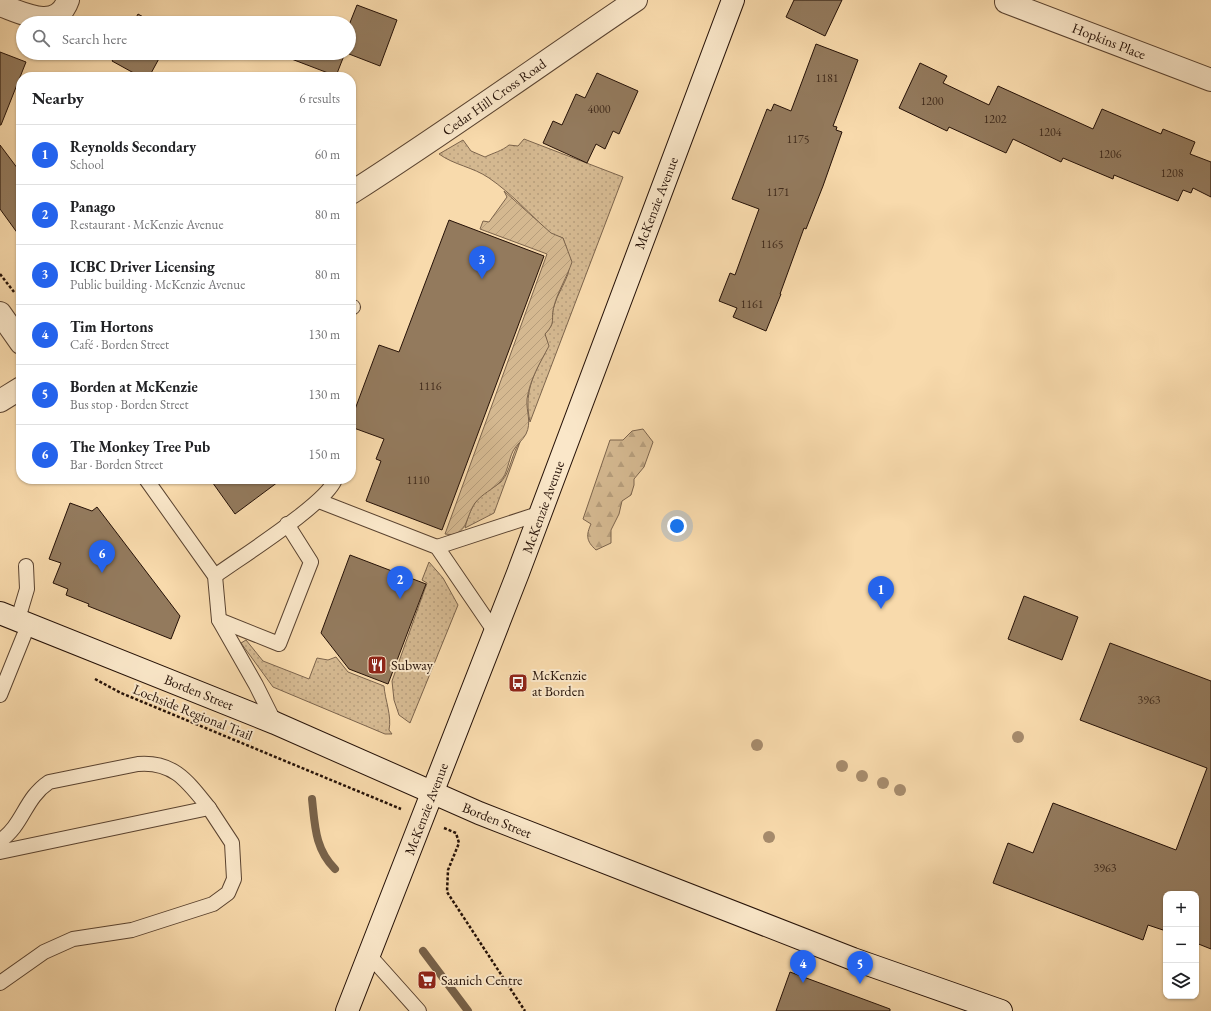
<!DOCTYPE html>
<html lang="en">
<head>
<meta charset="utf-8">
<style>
	:root { --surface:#fff; --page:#f2f2f2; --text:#202124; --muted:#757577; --line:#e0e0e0; --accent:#2563eb }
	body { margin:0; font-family:"EB Garamond",serif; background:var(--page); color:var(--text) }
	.controls { position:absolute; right:12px; bottom:12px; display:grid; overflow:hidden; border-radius:8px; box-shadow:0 1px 3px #0004 }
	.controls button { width:36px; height:36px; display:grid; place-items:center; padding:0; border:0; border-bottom:1px solid var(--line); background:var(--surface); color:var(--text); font:20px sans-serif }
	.you { position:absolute; left:677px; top:526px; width:14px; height:14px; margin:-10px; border:3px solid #fff; border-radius:50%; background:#1a73e8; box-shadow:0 0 0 6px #1a73e833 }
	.badge { display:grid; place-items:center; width:26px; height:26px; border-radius:50%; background:var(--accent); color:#fff; font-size:13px; font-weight:700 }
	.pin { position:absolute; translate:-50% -33px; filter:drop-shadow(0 1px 2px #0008) }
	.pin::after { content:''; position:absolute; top:21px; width:14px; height:12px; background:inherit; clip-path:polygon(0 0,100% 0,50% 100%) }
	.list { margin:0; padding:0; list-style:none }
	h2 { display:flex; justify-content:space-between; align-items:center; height:52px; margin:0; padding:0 16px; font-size:17px }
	h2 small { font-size:13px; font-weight:400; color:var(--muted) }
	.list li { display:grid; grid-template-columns:26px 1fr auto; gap:12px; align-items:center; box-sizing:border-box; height:60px; padding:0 16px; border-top:1px solid var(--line) }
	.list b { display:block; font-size:15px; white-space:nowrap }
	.list p { margin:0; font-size:13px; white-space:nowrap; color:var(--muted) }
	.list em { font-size:13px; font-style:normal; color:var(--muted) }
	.icon { flex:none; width:22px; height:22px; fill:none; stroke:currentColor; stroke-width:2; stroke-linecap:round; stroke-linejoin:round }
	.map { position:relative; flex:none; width:1211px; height:1011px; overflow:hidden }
	.search { position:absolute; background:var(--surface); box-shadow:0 1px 3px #0004; left:16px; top:16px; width:340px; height:44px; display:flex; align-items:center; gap:10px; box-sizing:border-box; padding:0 14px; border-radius:22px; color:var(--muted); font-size:15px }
	.panel { position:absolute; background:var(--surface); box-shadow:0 1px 3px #0004; left:16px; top:72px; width:340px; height:412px; border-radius:16px }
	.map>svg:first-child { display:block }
</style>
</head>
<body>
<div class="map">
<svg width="1211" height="1011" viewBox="0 0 1211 1011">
	<defs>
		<pattern id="grass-dots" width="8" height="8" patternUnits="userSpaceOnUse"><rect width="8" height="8" fill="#d4b890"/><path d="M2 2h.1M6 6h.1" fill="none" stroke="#b69d7b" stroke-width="1.8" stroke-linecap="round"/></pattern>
		<pattern id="forest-firs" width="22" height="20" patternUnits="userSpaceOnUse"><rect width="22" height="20" fill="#d4b890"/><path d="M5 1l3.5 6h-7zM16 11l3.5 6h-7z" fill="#b69d7b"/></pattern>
		<pattern id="garden-furrows" width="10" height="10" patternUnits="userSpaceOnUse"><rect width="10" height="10" fill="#d4b890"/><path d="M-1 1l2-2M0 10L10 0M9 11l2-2" fill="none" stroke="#b69d7b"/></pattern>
	</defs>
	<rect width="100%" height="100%" fill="#f8daac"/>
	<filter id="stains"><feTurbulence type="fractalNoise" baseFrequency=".005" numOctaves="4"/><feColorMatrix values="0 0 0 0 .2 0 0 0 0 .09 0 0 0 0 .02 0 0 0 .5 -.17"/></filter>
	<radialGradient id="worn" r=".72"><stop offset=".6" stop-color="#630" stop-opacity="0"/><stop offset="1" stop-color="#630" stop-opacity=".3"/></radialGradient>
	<!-- grass -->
	<g fill="url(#grass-dots)" stroke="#7c644c">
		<path d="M524,139L623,177L530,422C524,394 532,377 545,353C547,349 545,340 545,334C557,321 550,320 554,306C557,295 564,285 568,274C571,264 566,248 563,238L551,234C531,215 511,193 489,178C473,167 454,165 439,154L463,140L471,151L485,157C493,153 502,151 509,145L518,146Z"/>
		<path d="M520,442L494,513L465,528C468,515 473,503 482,494C488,489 495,487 501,482C511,471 511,454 520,442Z"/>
		<polygon points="429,562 443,578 458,605 410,723 399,715 394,700 392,681 427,583 422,580"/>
		<path d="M246,640L263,661L309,679L317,658L328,660L336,657L348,672L384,686C385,700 392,716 389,730L392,734H385L273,687L241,643Z"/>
	</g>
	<!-- forest -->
	<path fill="url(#forest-firs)" stroke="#7c644c" d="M643,429L653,442L644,467L634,479V485L631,495L622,501L619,514L611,530V543L596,550C586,541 586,535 591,524L583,519L610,440H623L632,431Z"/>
	<!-- garden -->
	<path fill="url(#garden-furrows)" stroke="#7c644c" d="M504,191L551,233L563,238L572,262C567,277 558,291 554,306C550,320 557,321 545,334L549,346C540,363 530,379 527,399C526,412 532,422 526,434C523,440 516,445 513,451C508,461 508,473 500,482C492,490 483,493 475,503C465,517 468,538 445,534L547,254L480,229L483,221L489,222L507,197Z"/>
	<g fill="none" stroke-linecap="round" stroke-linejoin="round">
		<!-- stream -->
		<g stroke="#786148" stroke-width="8">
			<path d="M312,799C315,826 315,849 335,869"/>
			<polyline points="423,951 468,1011"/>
		</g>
	</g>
	<!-- building -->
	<g fill="#937a5d" stroke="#251107">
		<polygon points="794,0 842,0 825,36 786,17"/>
		<polygon points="357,5 397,20 380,66 349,54 349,25"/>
		<polygon points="138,14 154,23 133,23"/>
		<polygon points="816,44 858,60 833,126 837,127 836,130 842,132 823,186 806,229 804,228 780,294 781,294 766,331 733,317 737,308 719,301 730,273 735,275 759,209 732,199 767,109 771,111 774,104 791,111"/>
		<polygon points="0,52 26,62 1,125 0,125"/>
		<polygon points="117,53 162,53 149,77 141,77 112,61"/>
		<polygon points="282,53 345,53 336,76 281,55"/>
		<polygon points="920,63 947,76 943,83 989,105 998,86 1093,129 1102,109 1161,134 1163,129 1195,142 1190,154 1211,162 1211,197 1193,188 1191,193 1183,190 1178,201 1114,175 1113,179 1063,158 1061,162 1013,139 1006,153 949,127 947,131 899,108"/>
		<polygon points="597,73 638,91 619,134 613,131 605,149 596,144 587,163 543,143 553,121 562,125 576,94 585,98"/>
		<polygon points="0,145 21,173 21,238 0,209"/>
		<polygon points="449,220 544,256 442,530 366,501 381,461 376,459 384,439 351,427 351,420 379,345 399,352"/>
		<polygon points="210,479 282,479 235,514"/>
		<polygon points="70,503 92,511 97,507 180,616 171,639 88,606 89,604 66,595 68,589 53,583 61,563 49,559"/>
		<polygon points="350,555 426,584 388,684 349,669 321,633"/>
		<polygon points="1024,596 1078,617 1062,660 1008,639"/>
		<polygon points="1110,643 1211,681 1211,949 1196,943 1196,894 1166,894 1166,931 1148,925 1143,940 993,883 1008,843 1033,853 1053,803 1176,850 1207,768 1080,720"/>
		<polygon points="790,972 890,1009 890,1011 776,1011"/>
	</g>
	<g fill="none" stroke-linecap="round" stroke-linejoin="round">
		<defs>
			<g id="lane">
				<polyline points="351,308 353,307"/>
				<polyline points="146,479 215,576 219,620 256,685 275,723"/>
				<polyline points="319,501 437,547 495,632"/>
				<polyline points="437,547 541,513"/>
				<path d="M215,576C238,559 329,502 335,479"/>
				<polyline points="18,619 27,589 26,566"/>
				<polyline points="219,620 279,644 311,562 287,524"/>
				<polyline points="0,695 29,623"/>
				<path d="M0,841C24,824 24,799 49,782L138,764C174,761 188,782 209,808"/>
				<polyline points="0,852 209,808 232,843 234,879 228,893 213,904 132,930 73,939 44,952 0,983"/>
				<polyline points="369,955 419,1011"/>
			</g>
			<g id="street">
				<polyline points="1006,2 1211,80"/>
				<path d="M0,5C22,13 57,32 68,0"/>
				<path d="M351,193C448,131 541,64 636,0"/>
				<polyline points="0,313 21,343"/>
				<polyline points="0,401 21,388"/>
			</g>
			<g id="secondary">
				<polyline points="0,613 275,723 479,813 853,959 1001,1011"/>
				<polyline points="347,1011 518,573 733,0"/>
			</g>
		</defs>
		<!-- lane casing -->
		<use href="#lane" stroke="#5a4330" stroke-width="16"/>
		<!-- street casing -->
		<use href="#street" stroke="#5a4330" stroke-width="24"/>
		<!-- secondary casing -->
		<use href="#secondary" stroke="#251107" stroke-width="24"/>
		<!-- path -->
		<g stroke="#251107" stroke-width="2.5" stroke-dasharray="3 2" stroke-linecap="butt">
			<polyline points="0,274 14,292"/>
			<polyline points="95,679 121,693 401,809"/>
			<polyline points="444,828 456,833 459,843 448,870 447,892 525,1011"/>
		</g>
		<!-- lane -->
		<use href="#lane" stroke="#fae7c9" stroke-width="14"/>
		<!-- street -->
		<use href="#street" stroke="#fae7c9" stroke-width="22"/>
		<!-- secondary -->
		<use href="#secondary" stroke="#fae7c9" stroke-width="22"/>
	</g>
	<!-- trees -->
	<g fill="#a68b6c">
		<circle cx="1018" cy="737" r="6"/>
		<circle cx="757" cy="745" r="6"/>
		<circle cx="842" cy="766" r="6"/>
		<circle cx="862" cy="776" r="6"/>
		<circle cx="883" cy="783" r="6"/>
		<circle cx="900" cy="790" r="6"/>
		<circle cx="769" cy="837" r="6"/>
	</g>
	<!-- icons -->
	<defs>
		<symbol id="restaurant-square" viewBox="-11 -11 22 22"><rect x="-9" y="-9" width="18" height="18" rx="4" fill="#8f2418" stroke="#fae7c9"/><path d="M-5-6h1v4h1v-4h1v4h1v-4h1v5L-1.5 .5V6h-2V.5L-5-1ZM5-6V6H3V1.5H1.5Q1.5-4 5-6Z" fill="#fff"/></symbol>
		<symbol id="bus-square" viewBox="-11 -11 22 22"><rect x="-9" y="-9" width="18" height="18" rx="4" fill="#8f2418" stroke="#fae7c9"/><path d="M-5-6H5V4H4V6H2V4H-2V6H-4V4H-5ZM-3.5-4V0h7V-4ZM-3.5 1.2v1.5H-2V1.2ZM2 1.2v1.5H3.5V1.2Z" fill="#fff"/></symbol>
		<symbol id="supermarket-square" viewBox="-11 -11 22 22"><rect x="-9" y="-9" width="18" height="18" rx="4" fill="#8f2418" stroke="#fae7c9"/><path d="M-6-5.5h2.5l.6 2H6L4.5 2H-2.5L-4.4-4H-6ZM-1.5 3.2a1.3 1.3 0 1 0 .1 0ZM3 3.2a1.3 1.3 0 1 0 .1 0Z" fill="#fff"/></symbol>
	</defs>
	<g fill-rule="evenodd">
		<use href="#restaurant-square" x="366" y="654" width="22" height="22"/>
		<use href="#bus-square" x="507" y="672" width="22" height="22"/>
		<use href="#supermarket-square" x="416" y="969" width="22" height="22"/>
	</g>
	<g text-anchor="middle" stroke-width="4" stroke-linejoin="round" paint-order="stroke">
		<!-- number labels -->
		<g font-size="12" fill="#402b1c">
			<text x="827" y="82">1181</text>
			<text x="932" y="105">1200</text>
			<text x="599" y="113">4000</text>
			<text x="995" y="123">1202</text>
			<text x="1050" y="136">1204</text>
			<text x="798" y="143">1175</text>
			<text x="1110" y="158">1206</text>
			<text x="1172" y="177">1208</text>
			<text x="778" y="196">1171</text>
			<text x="772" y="248">1165</text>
			<text x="752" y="308">1161</text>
			<text x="430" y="390">1116</text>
			<text x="418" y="484">1110</text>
			<text x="1149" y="704">3963</text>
			<text x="1105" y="872">3963</text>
		</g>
		<!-- street labels -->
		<g font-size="14" fill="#251107" stroke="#fae7c9">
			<text transform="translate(1109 41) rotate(21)" y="5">Hopkins Place</text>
			<text transform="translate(494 97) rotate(-35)" y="5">Cedar Hill Cross Road</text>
			<text transform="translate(656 203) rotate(-69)" y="5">McKenzie Avenue</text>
			<text transform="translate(543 507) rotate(-70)" y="5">McKenzie Avenue</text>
			<text transform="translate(199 692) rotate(22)" y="5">Borden Street</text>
			<text transform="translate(193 712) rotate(22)" y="5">Lochside Regional Trail</text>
			<text transform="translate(426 809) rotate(-69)" y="5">McKenzie Avenue</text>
			<text transform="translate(497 820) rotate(22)" y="5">Borden Street</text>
		</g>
		<!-- poi labels -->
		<g font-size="14" fill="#251107" stroke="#fae7c9" text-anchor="start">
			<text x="391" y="670">Subway</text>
			<text x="532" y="680">McKenzie<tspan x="532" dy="16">at Borden</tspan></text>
			<text x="441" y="985">Saanich Centre</text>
		</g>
	</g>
	<rect width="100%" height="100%" filter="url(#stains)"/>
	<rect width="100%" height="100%" fill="url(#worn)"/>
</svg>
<div class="controls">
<button>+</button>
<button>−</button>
<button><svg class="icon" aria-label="layers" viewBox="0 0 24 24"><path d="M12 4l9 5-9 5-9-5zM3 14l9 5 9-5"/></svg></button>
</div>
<div class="you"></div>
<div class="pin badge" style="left:881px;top:609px">1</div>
<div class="pin badge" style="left:400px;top:599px">2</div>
<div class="pin badge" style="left:482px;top:279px">3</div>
<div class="pin badge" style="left:803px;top:983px">4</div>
<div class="pin badge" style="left:860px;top:984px">5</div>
<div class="pin badge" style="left:102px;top:573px">6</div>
<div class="search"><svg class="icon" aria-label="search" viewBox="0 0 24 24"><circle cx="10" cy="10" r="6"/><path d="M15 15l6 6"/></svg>Search here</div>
<section class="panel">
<h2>Nearby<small>6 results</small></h2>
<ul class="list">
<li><span class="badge">1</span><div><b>Reynolds Secondary</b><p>School</p></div><em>60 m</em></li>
<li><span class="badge">2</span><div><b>Panago</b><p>Restaurant · McKenzie Avenue</p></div><em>80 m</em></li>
<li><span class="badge">3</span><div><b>ICBC Driver Licensing</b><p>Public building · McKenzie Avenue</p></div><em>80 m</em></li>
<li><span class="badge">4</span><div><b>Tim Hortons</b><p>Café · Borden Street</p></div><em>130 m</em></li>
<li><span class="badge">5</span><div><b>Borden at McKenzie</b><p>Bus stop · Borden Street</p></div><em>130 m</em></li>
<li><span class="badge">6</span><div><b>The Monkey Tree Pub</b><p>Bar · Borden Street</p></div><em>150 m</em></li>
</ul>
</section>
</div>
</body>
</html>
